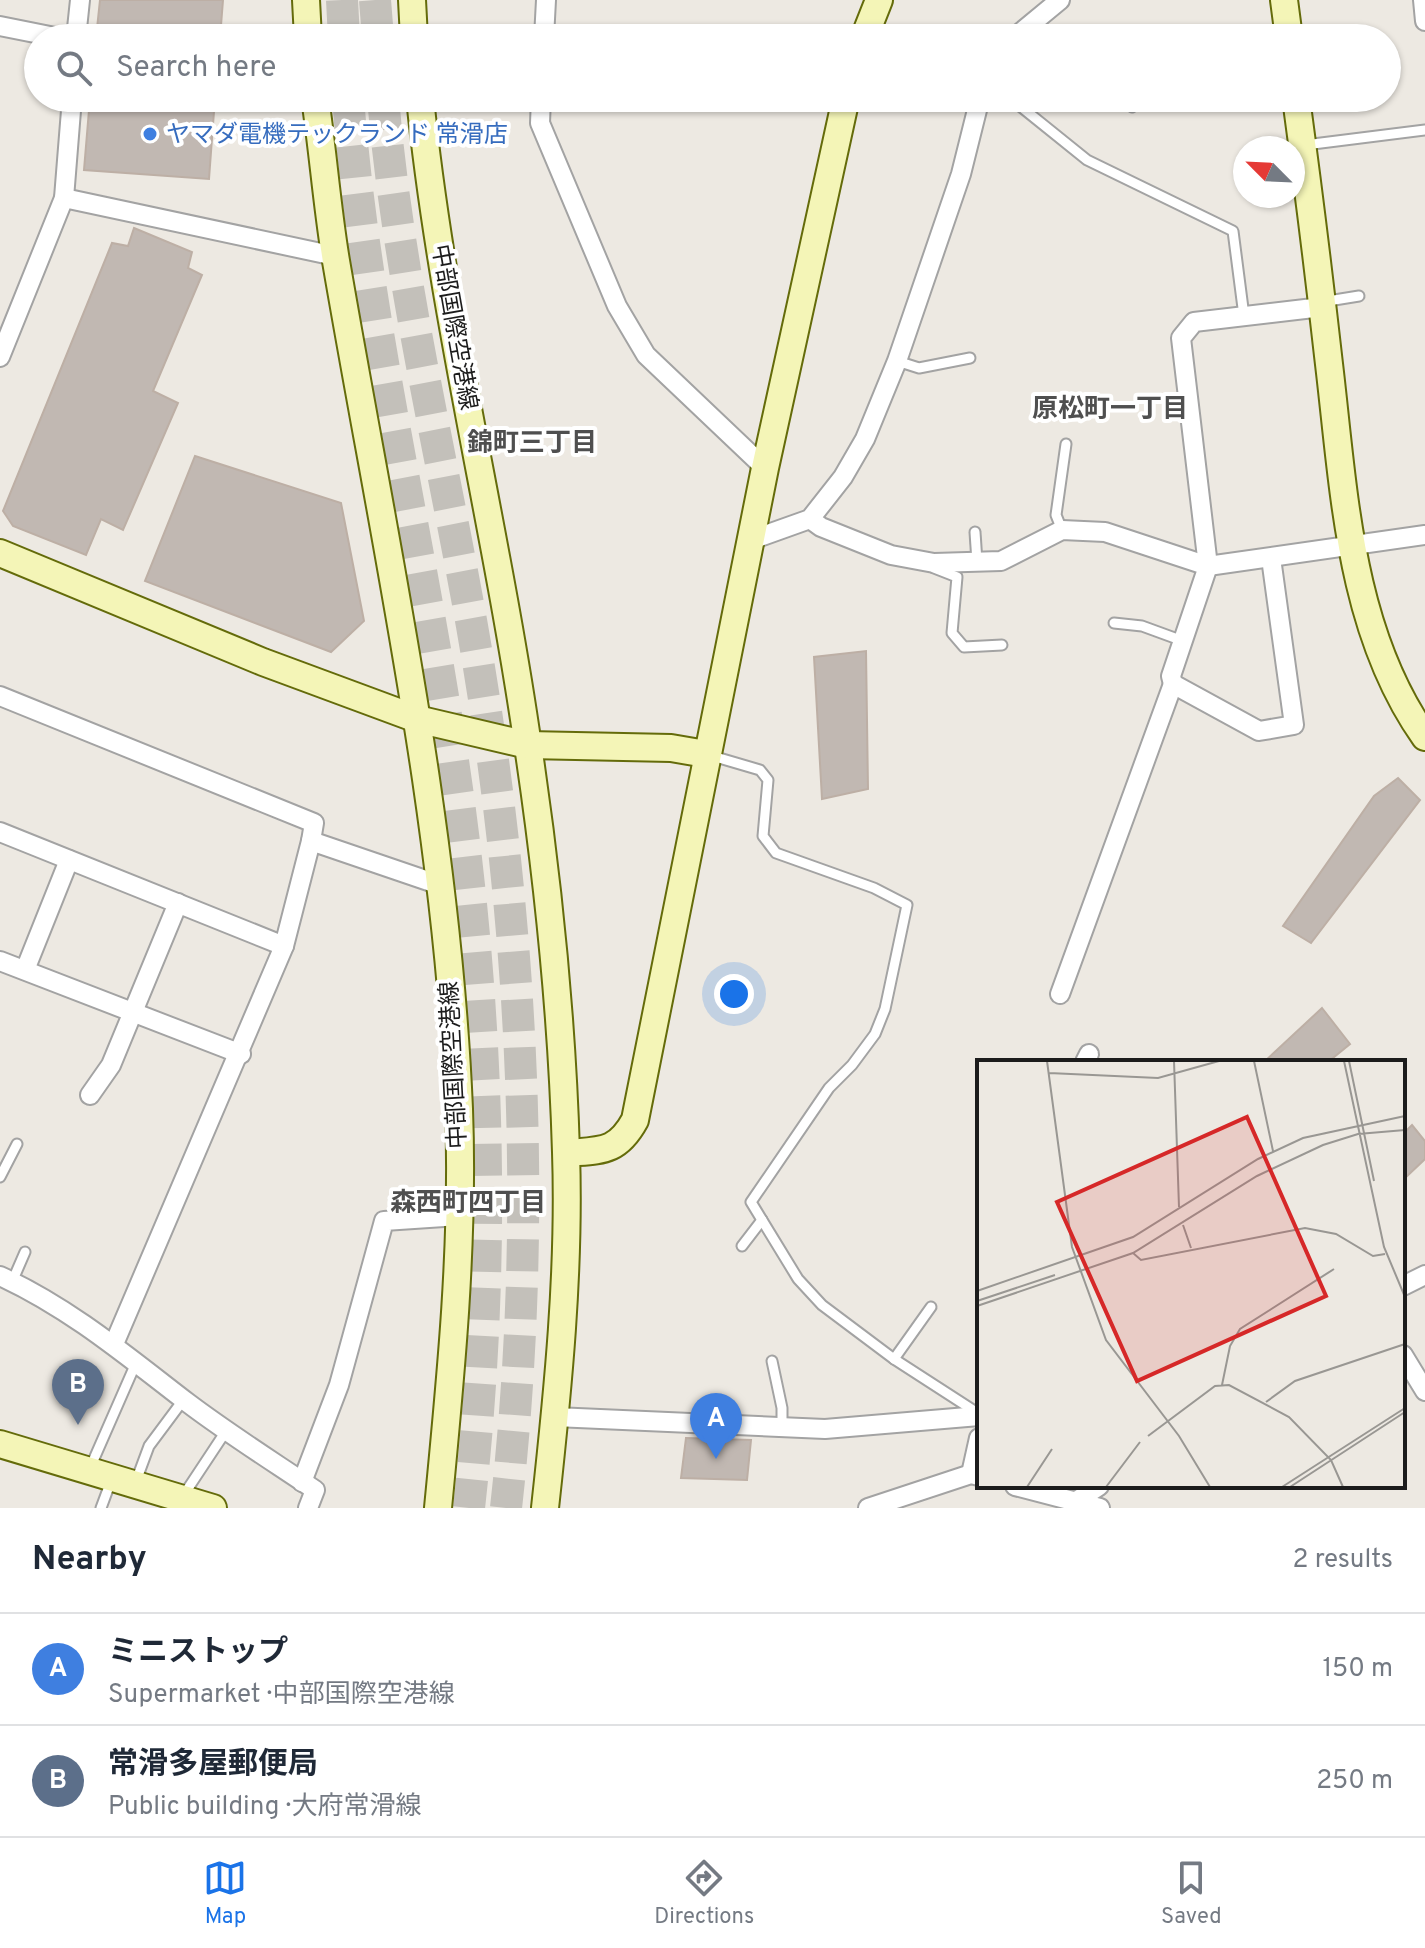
<!DOCTYPE html>
<html lang="en">
<head>
<meta charset="utf-8">
<style>
	:root { --surface:#fff; --page:#f2f2f3; --text:#1f2937; --muted:#747a83; --line:#e0e1e3; --accent:#1a73e8 }
	body { margin:0; font-family:Overpass,"Noto Sans JP",sans-serif; background:var(--page); color:var(--text) }
	.compass { position:absolute; left:1233px; top:136px; width:72px; height:72px; border-radius:50%; background:var(--surface); box-shadow:0 2px 6px #0004; rotate:294deg }
	.you { position:absolute; left:734px; top:994px; width:28px; height:28px; margin:-20px; border:6px solid #fff; border-radius:50%; background:#1a73e8; box-shadow:0 0 0 12px #1a73e833 }
	.badge { display:grid; place-items:center; width:52px; height:52px; border-radius:50%; background:var(--accent); color:#fff; font-size:26px; font-weight:700 }
	.pin { position:absolute; translate:-50% -66px; filter:drop-shadow(0 2px 4px #0008) }
	.pin::after { content:''; position:absolute; top:42px; width:28px; height:24px; background:inherit; clip-path:polygon(0 0,100% 0,50% 100%) }
	.list { margin:0; padding:0; list-style:none }
	h2 { display:flex; justify-content:space-between; align-items:center; height:104px; margin:0; padding:0 32px; font-size:34px }
	h2 small { font-size:26px; font-weight:400; color:var(--muted) }
	.list li { display:grid; grid-template-columns:52px 1fr auto; gap:24px; align-items:center; box-sizing:border-box; height:112px; padding:0 32px; border-top:2px solid var(--line) }
	.list b { display:block; font-size:30px; white-space:nowrap }
	.list p { margin:0; font-size:26px; white-space:nowrap; color:var(--muted) }
	.list em { font-size:26px; font-style:normal; color:var(--muted) }
	.icon { flex:none; width:44px; height:44px; fill:none; stroke:currentColor; stroke-width:2; stroke-linecap:round; stroke-linejoin:round }
	.map { position:relative; flex:none; width:1425px; height:1508px; overflow:hidden }
	.search { position:absolute; background:var(--surface); box-shadow:0 2px 6px #0004; left:24px; right:24px; top:24px; height:88px; display:flex; align-items:center; gap:20px; box-sizing:border-box; padding:0 28px; border-radius:44px; color:var(--muted); font-size:30px }
	.sheet { height:328px; background:var(--surface) }
	nav { display:flex; justify-content:space-around; align-items:center; box-sizing:border-box; height:112px; border-top:2px solid var(--line); background:var(--surface); font-size:22px; color:var(--muted) }
	nav a { display:grid; justify-items:center; gap:4px }
	nav .on { color:var(--accent) }
	.map>svg:first-child { display:block }
</style>
</head>
<body>
<div class="map">
<svg width="1425" height="1508" viewBox="0 0 1425 1508">
	<rect width="100%" height="100%" fill="#ede9e2"/>
	<!-- building -->
	<g fill="#c1b8b2" stroke="#bdafa5" stroke-width="2">
		<polygon points="100,0 223,0 220,38 96,38"/>
		<polygon points="90,98 215,98 209,179 84,170"/>
		<polygon points="134,228 192,252 188,268 202,275 153,391 178,403 123,530 101,519 86,555 13,526 3,511 112,243 128,246"/>
		<polygon points="195,456 341,503 364,621 331,652 145,581"/>
		<polygon points="866,651 868,789 822,799 814,657"/>
		<polygon points="1398,778 1420,800 1311,943 1283,926 1374,796"/>
		<polygon points="1322,1008 1350,1044 1328,1062 1264,1062"/>
		<polygon points="1412,1125 1425,1141 1425,1159 1403,1180 1403,1134"/>
		<polygon points="686,1438 751,1440 747,1480 681,1478"/>
	</g>
	<g fill="none" stroke-linecap="round" stroke-linejoin="round">
		<!-- highway-tunnel -->
		<g stroke="#c3c0ba" stroke-width="32" stroke-dasharray="32 16" stroke-linecap="butt">
			<polyline points="342,0 344,38"/>
			<polyline points="375,0 378,38"/>
			<path d="M348,98C365,319 421,541 453,761C490,1009 497,1258 469,1508"/>
			<path d="M383,98C398,276 441,451 472,626C523,917 539,1214 506,1508"/>
		</g>
		<defs>
			<g id="lane">
				<polyline points="1030,26 1046,38"/>
				<polyline points="1010,98 1087,160 1233,231 1244,316"/>
				<polyline points="1129,98 1132,107"/>
				<polyline points="1305,145 1425,130"/>
				<polyline points="1322,302 1359,296"/>
				<polyline points="897,361 919,368 970,358"/>
				<polyline points="1062,530 1056,515 1066,444"/>
				<polyline points="975,532 977,562"/>
				<polyline points="934,568 957,577 952,633 964,647 1002,645"/>
				<polyline points="1114,623 1142,626 1183,641"/>
				<polyline points="709,755 760,770 768,780 763,836 776,853 874,888 907,905 885,1009 875,1034 852,1065 829,1088 751,1202 798,1279 822,1305 894,1359 976,1412"/>
				<polyline points="0,1177 17,1144"/>
				<polyline points="742,1246 762,1220"/>
				<polyline points="12,1282 25,1252"/>
				<polyline points="894,1359 931,1307"/>
				<polyline points="772,1361 782,1408 782,1427"/>
				<polyline points="90,1468 136,1363"/>
				<polyline points="136,1481 149,1446 184,1399"/>
				<polyline points="183,1496 226,1431"/>
				<polyline points="101,1508 111,1481"/>
			</g>
			<g id="street">
				<polyline points="1423,0 1425,21"/>
				<polyline points="0,26 60,38"/>
				<polyline points="76,38 80,0"/>
				<polyline points="544,38 546,0"/>
				<polyline points="1014,38 1060,0"/>
				<polyline points="541,98 540,123 617,306 646,355 765,468"/>
				<polyline points="64,198 335,256"/>
				<polyline points="0,357 64,198 72,98"/>
				<polyline points="810,519 821,527 891,555 934,563 1001,561 1062,530 1105,532 1208,566 1425,535"/>
				<polyline points="751,540 810,519 843,477 865,439 897,361 961,174 980,98"/>
				<polyline points="1271,558 1294,725 1259,731 1173,684 1171,676 1208,566 1181,338 1194,322 1322,307"/>
				<polyline points="0,696 314,823 311,841"/>
				<polyline points="0,832 284,946"/>
				<polyline points="0,961 241,1054"/>
				<polyline points="25,970 69,860"/>
				<polyline points="1060,994 1173,684"/>
				<polyline points="1085,1062 1089,1054"/>
				<polyline points="90,1095 111,1065 178,903"/>
				<path d="M0,1276C70,1308 128,1357 188,1403C229,1434 272,1461 315,1490L308,1508"/>
				<polyline points="1403,1286 1425,1275"/>
				<polyline points="114,1344 284,946 311,841 440,885"/>
				<polyline points="1403,1355 1425,1391"/>
				<polyline points="555,1417 825,1429 979,1416"/>
				<polyline points="971,1474 979,1438"/>
				<polyline points="302,1482 339,1385 384,1221 459,1216"/>
				<polyline points="1015,1486 1100,1508"/>
				<polyline points="1075,1502 1099,1486"/>
				<polyline points="868,1508 971,1474 979,1476"/>
			</g>
			<g id="secondary">
				<polyline points="306,0 308,38"/>
				<polyline points="412,0 414,38"/>
				<polyline points="1284,0 1289,38"/>
				<polyline points="864,38 879,0"/>
				<path d="M315,98C323,152 327,207 336,261C384,542 447,823 459,1109C464,1242 451,1375 438,1508"/>
				<path d="M420,98C442,316 497,530 528,746C548,880 562,1017 566,1152C570,1270 558,1390 545,1508"/>
				<path d="M1296,98C1308,187 1319,275 1329,364C1344,490 1349,630 1425,737"/>
				<polyline points="0,553 263,662 417,719 528,745 671,748 706,754"/>
				<path d="M567,1153C601,1150 617,1153 635,1120L765,468L846,98"/>
				<polyline points="0,1444 213,1508"/>
			</g>
		</defs>
		<!-- lane casing -->
		<use href="#lane" stroke="#a3a3a3" stroke-width="13"/>
		<!-- street casing -->
		<use href="#street" stroke="#a3a3a3" stroke-width="22"/>
		<!-- secondary casing -->
		<use href="#secondary" stroke="#646b0a" stroke-width="30"/>
		<!-- lane -->
		<use href="#lane" stroke="#fff" stroke-width="9"/>
		<!-- street -->
		<use href="#street" stroke="#fff" stroke-width="18"/>
		<!-- secondary -->
		<use href="#secondary" stroke="#f4f5b7" stroke-width="26"/>
	</g>
	<!-- markers -->
	<circle fill="#3f7fe0" stroke="#fff" stroke-width="3" cx="150" cy="134" r="8"/>
	<g text-anchor="middle" stroke-width="8" stroke-linejoin="round" paint-order="stroke">
		<!-- shop labels -->
		<g font-size="24" fill="#366cbe" stroke="#fff" text-anchor="start">
			<text x="166" y="142">ヤマダ電機テックランド 常滑店</text>
		</g>
		<!-- street labels -->
		<g font-size="24" fill="#1c1c1c" stroke="#fff">
			<text transform="translate(455 327) rotate(80)" y="8">中部国際空港線</text>
			<text transform="translate(453 1065) rotate(-93)" y="8">中部国際空港線</text>
		</g>
		<!-- neighbourhood labels -->
		<g font-size="26" font-weight="bold" fill="#4f4f4f" stroke="#fff">
			<text x="1110" y="417">原松町一丁目</text>
			<text x="532" y="451">錦町三丁目</text>
			<text x="468" y="1211">森西町四丁目</text>
		</g>
	</g>
	<!-- overview -->
	<g transform="translate(977 1060)">
		<rect width="428" height="428" fill="#ede9e2"/>
		<path fill="none" stroke="#999793" stroke-width="2" d="M70,1L95,187L129,280L202,376L233,427M197,1L202,147M277,1L296,91M367,1L407,187L428,237M372,1L397,121M72,13L181,18L242,1M206,165L214,188M156,193L164,200L328,168L359,174L396,196L408,194M0,231L156,177L281,99L326,78L428,56M0,241L78,215M0,246L156,193L280,116L346,85L381,74L428,70M245,325L253,286L263,269L357,209M289,342L318,321L428,284M171,376L238,326L252,325L312,357L354,400L366,427M50,427L75,389M129,427L163,382M305,427L428,348M313,427L428,352"/>
		<path fill="#d62828" fill-opacity="0.15" stroke="#d62828" stroke-width="4" d="M270,57L349,236L160,321L80,142Z"/>
		<rect width="428" height="428" fill="none" stroke="#1c1c1c" stroke-width="4"/>
	</g>
</svg>
<svg class="compass" viewBox="-18 -18 36 36"><path d="M0-13l5 13h-10z" fill="#e53935"/><path d="M0 13l5-13h-10z" fill="#747a83"/></svg>
<div class="you"></div>
<div class="pin badge" style="left:716px;top:1459px;background:#3f7fe0">A</div>
<div class="pin badge" style="left:78px;top:1425px;background:#5c6f8a">B</div>
<div class="search"><svg class="icon" aria-label="search" viewBox="0 0 24 24"><circle cx="10" cy="10" r="6"/><path d="M15 15l6 6"/></svg>Search here</div>
</div>
<section class="sheet">
<h2>Nearby<small>2 results</small></h2>
<ul class="list">
<li><span class="badge" style="background:#3f7fe0">A</span><div><b>ミニストップ</b><p>Supermarket · 中部国際空港線</p></div><em>150 m</em></li>
<li><span class="badge" style="background:#5c6f8a">B</span><div><b>常滑多屋郵便局</b><p>Public building · 大府常滑線</p></div><em>250 m</em></li>
</ul>
</section>
<nav>
<a class="on"><svg class="icon" aria-label="map" viewBox="0 0 24 24"><path d="M3 6l6-2 6 2 6-2v14l-6 2-6-2-6 2zM9 4v14M15 6v14"/></svg>Map</a>
<a><svg class="icon" aria-label="directions" viewBox="0 0 24 24"><path d="M12 3l9 9-9 9-9-9zM9 14v-3h6M13 9l2 2-2 2"/></svg>Directions</a>
<a><svg class="icon" aria-label="saved" viewBox="0 0 24 24"><path d="M7 4h10v16l-5-4-5 4z"/></svg>Saved</a>
</nav>
</body>
</html>
